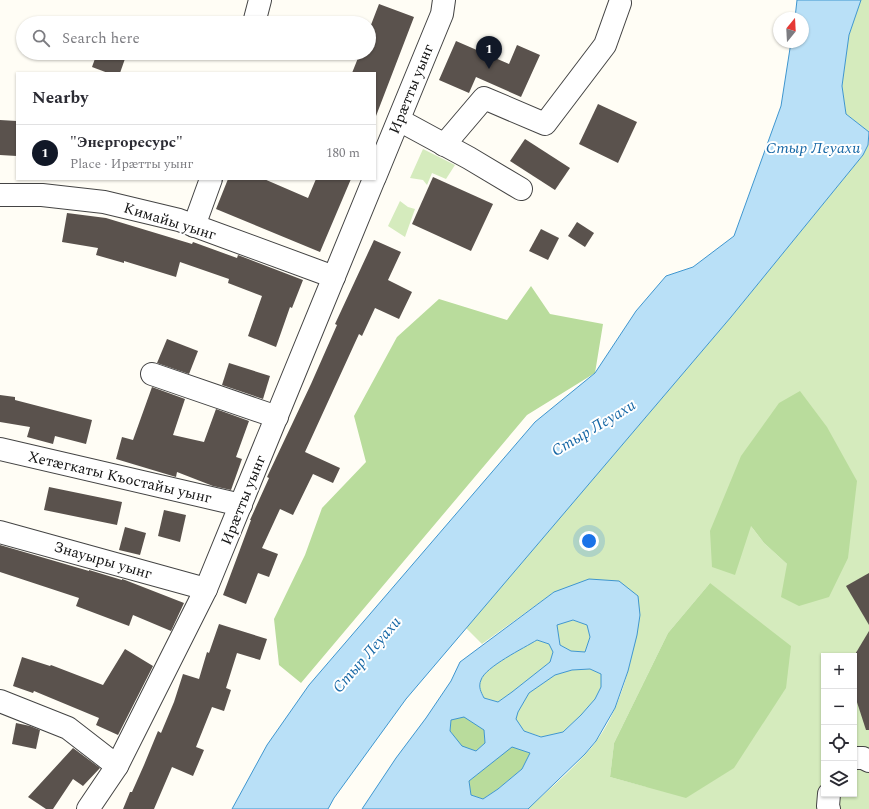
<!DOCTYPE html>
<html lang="en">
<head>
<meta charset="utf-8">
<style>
	:root { --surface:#fff; --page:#f7f7f7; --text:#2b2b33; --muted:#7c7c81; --line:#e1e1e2; --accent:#111827 }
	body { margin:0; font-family:Spectral,serif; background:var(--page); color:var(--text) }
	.controls { position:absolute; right:12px; bottom:12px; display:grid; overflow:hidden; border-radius:0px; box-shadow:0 1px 3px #0004 }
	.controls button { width:36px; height:36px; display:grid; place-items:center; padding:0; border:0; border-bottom:1px solid var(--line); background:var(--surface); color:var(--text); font:20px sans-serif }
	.compass { position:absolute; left:773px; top:12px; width:36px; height:36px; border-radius:50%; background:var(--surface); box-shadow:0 1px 3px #0004; rotate:18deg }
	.you { position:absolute; left:589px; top:541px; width:14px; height:14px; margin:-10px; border:3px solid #fff; border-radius:50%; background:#1a73e8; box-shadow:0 0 0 6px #1a73e833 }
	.badge { display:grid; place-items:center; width:26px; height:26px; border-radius:50%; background:var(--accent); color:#fff; font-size:13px; font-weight:700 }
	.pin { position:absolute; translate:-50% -33px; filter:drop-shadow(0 1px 2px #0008) }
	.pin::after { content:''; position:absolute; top:21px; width:14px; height:12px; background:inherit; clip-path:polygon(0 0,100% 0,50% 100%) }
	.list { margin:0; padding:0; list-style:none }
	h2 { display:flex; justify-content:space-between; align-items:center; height:52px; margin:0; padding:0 16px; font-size:17px }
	h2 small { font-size:13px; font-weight:400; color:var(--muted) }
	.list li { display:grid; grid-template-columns:26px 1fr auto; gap:12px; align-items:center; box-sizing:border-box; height:56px; padding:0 16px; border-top:1px solid var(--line) }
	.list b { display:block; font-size:15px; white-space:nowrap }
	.list p { margin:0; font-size:13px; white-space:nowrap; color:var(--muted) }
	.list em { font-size:13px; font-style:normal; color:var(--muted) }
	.icon { flex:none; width:22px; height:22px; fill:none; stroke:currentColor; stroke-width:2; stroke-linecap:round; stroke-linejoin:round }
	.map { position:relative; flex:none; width:869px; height:809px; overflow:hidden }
	.search { position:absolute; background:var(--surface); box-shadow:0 1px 3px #0004; left:16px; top:16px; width:360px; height:44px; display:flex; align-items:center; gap:10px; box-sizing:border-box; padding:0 14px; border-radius:22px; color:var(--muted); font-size:15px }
	.panel { position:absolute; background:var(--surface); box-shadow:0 1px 3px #0004; left:16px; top:72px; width:360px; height:108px; border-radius:0px }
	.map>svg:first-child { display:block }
</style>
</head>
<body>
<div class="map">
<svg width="869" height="809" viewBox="0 0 869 809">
	<rect width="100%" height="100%" fill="#fffdf5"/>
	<!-- green -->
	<g fill="#d5ebbd" fill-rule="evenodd">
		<polygon points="861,0 869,0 869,132 846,114 842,86 849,35"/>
		<path d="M869,139V809H528C550,788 576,767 595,743C623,706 632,659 640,615L554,592L482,644L466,628L731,317L863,155L868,145ZM751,526L829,597L787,564L764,543ZM710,583L647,787L610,777L614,743L668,633ZM824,656H854V794H824Z"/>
		<polygon points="423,149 455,165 446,179 432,173 427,185 423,180 410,178"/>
		<polygon points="400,201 408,207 415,209 405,237 388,226"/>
		<polygon points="573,620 587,625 590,637 585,652 571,651 560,645 557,625"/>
		<path d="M537,640L549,644L553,652L550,662L512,692L498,702L484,698C481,692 478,687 481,680C485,667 524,648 537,640Z"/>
		<polygon points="590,669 601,674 601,687 595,699 581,715 563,732 542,737 524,731 516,719 518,712 529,693 555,675 572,670"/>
	</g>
	<!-- forest -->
	<g fill="#b9dc9c">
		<polygon points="531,286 550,314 603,324 595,373 527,415 301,683 279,665 274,619 305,555 322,508 366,462 354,416 397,337 439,299 507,320"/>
		<polygon points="800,391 827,427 857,481 848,558 829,597 799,606 781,597 787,564 764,543 751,526 735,575 712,567 710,531 741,456 779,403"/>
		<polygon points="710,583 791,646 786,688 734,768 686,798 610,777 614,743 668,633"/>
		<polygon points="464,716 484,730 485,743 476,751 462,747 450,731 451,720"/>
		<polygon points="512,746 531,753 522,769 498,789 483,799 471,795 469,781"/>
	</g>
	<!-- water -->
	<g fill="#b9e0f7" stroke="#3f96cf" fill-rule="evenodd">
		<polygon points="797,0 861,0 849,35 842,86 846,114 869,132 868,145 863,155 731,317 406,699 334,798 328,809 232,809 267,745 309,685 535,422 595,373 636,311 666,276 693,267 734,236 781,106 791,42 803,42 803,18 795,18"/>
		<path d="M589,579L619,581L638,596L640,615L637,635L628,671L615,708L596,741L585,754L528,809H362L396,758L426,718L451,681L460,662L554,592ZM573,620L587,625L590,637L585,652L571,651L560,645L557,625ZM537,640L549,644L553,652L550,662L512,692L498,702L484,698C481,692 478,687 481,680C485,667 524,648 537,640ZM590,669L601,674V687L595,699L581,715L563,732L541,737L524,731L516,719L518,712L529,693L555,675L572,670ZM464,717L484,730L485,743L476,751L462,746L450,731L451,720ZM512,747L530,753L522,769L498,789L483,799L471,795L469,781Z"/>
	</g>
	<!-- building -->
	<g fill="#5a524d">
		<polygon points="379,4 414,17 376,116 375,116 375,73 352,73 360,53 369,53 369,30"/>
		<polygon points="456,41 509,64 517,45 540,55 521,97 476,77 469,93 439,80"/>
		<polygon points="97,53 127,53 120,73 108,73 92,67"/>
		<polygon points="598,104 637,122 618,163 579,144"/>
		<polygon points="0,120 17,121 17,156 0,155"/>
		<polygon points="525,139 570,168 555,190 510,161"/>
		<polygon points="433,177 493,204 471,251 412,224"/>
		<polygon points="228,179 264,179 308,198 316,179 351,179 320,252 216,209"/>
		<polygon points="67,213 106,218 192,244 193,242 237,258 238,255 303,280 292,308 290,307 276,347 248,336 262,296 228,283 229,279 180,262 176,277 124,261 124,263 96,255 98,248 62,242"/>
		<polygon points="577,222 594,233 585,247 568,236"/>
		<polygon points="541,229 559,238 548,260 529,251"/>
		<polygon points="374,240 401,252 388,280 412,292 399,319 375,308 362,336 359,334 305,452 340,468 333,483 313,474 293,515 280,509 262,548 278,554 269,577 258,573 246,604 223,595 251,520 250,520 269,478 267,477 311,384 337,325 335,324"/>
		<polygon points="167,339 198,351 189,374 157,363"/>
		<polygon points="229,363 270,376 263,399 222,385"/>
		<polygon points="152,387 185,399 173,435 204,442 216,409 249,421 236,457 242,459 231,490 213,486 177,472 176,477 116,459 122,437 133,440"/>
		<polygon points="0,395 15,397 15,400 92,420 86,444 55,436 53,444 27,437 30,427 0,422"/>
		<polygon points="49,487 122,502 117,525 44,510"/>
		<polygon points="164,510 186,515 180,542 158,536"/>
		<polygon points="125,527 146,533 140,555 119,550"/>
		<polygon points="0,545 89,571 89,570 122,580 122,579 125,580 184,603 171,631 133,615 129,626 76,606 79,598 0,572"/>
		<polygon points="869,573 869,625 846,586"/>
		<polygon points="219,624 267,639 260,660 237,653 226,688 231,690 224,711 212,707 196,747 204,750 193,776 172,767 154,809 123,809 130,792 132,792 144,765 158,731 161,733 174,702 183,674 199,679 207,652 209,653"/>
		<polygon points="869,631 869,730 866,730 854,693 854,656"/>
		<polygon points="125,649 153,666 118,735 96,725 99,718 34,691 33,693 13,686 22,657 50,666 51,665 103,685"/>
		<polygon points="16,723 30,726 40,730 36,749 12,744"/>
		<polygon points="73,748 100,768 83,786 73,779 53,809 46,809 28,797"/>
	</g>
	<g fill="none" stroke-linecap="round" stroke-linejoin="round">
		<defs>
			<g id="minor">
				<polyline points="254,23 260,0"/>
				<polyline points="399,120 469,158 521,189"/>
				<polyline points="444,145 484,98 545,124 605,45 620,3"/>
				<polyline points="375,177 442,14 444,0"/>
				<polyline points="0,195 42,195 104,202 179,220 334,277"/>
				<polyline points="194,226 211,179"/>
				<polyline points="152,374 277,417"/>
				<polyline points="0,449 241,505"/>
				<polyline points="0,532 206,589"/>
				<polyline points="0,701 68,728 117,766"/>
				<polyline points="854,758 863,758 869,761"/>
				<polyline points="88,809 117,766 206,589 374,179"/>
				<polyline points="829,809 828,806 829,794"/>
			</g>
		</defs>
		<!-- minor casing -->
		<use href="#minor" stroke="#444" stroke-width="24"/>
		<!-- minor -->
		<use href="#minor" stroke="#fff" stroke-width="22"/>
	</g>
	<g text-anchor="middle" stroke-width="4" stroke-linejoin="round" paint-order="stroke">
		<!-- street labels -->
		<g font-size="15" fill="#111" stroke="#fff">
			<text transform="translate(411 89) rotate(-68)" y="5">Ирæтты уынг</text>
			<text transform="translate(170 221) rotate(17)" y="5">Кимайы уынг</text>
			<text transform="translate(120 477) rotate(13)" y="5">Хетæгкаты Къостайы уынг</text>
			<text transform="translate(243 500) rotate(-68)" y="5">Ирæтты уынг</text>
			<text transform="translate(103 560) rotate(16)" y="5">Знауыры уынг</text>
		</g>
		<!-- water labels -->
		<g font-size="16" font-style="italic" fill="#1768a6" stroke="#fff">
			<text x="813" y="153">Стыр Леуахи</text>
			<text transform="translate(593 427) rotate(-31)" y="6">Стыр Леуахи</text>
			<text transform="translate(366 654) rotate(-49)" y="6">Стыр Леуахи</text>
		</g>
	</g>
</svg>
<div class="controls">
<button>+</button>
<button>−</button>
<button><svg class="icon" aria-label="locate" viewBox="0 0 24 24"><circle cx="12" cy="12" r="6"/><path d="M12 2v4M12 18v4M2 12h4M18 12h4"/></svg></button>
<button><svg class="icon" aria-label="layers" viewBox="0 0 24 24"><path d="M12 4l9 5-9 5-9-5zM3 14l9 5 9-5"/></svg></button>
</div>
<svg class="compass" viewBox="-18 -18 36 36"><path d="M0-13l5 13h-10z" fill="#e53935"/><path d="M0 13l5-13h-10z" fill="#7c7c81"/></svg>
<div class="you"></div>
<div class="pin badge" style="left:489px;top:69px">1</div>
<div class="search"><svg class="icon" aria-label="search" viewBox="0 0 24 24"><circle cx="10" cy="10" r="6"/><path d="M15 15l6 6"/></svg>Search here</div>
<section class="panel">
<h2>Nearby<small></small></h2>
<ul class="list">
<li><span class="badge">1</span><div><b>&quot;Энергоресурс&quot;</b><p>Place · Ирæтты уынг</p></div><em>180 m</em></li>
</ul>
</section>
</div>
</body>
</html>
